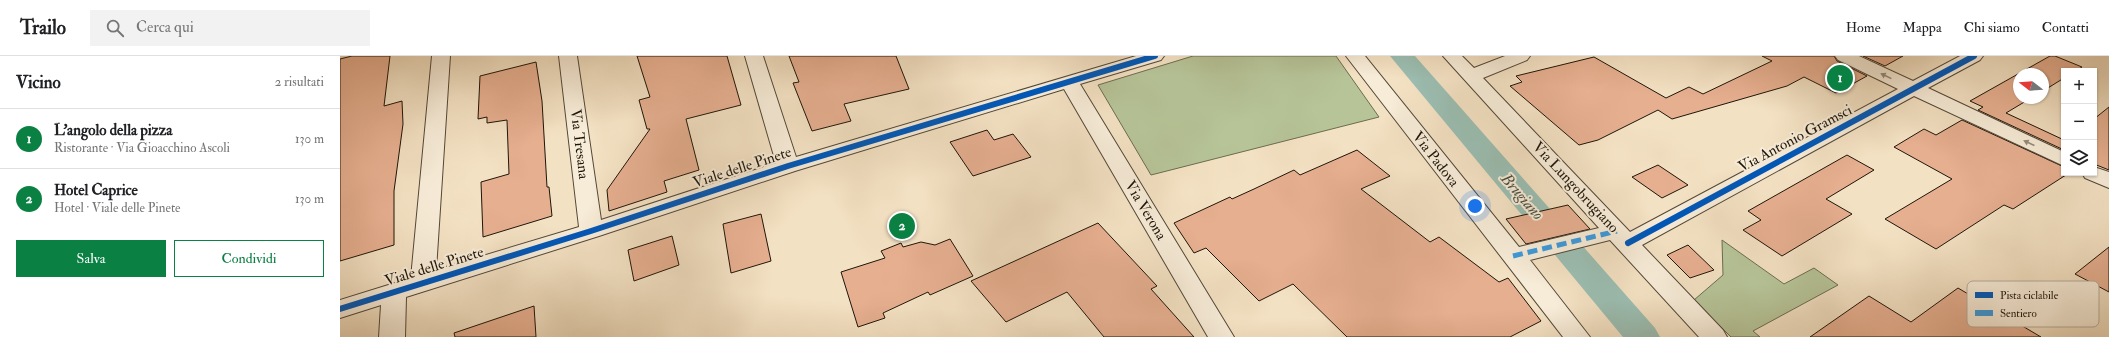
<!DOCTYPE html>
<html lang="it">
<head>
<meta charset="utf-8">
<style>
	:root { --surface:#fff; --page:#f2f2f2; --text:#202124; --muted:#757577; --line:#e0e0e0; --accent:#0b8043 }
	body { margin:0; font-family:"IM FELL Double Pica",serif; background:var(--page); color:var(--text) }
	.controls { position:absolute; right:12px; top:12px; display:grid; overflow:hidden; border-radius:0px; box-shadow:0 1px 3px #0004 }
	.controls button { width:36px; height:36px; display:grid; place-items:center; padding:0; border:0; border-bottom:1px solid var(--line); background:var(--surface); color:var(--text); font:20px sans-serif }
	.compass { position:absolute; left:1673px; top:12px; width:36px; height:36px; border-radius:50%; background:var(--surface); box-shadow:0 1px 3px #0004; rotate:287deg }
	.you { position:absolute; left:1135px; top:150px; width:14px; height:14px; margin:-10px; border:3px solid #fff; border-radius:50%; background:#1a73e8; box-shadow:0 0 0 6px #1a73e833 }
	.badge { display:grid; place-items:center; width:26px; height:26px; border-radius:50%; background:var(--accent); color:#fff; font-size:13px; font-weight:700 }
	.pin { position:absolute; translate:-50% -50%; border:2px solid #fff; box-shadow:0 1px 4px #0006 }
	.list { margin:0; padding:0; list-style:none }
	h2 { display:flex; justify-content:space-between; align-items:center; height:52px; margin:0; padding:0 16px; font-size:17px }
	h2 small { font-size:13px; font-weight:400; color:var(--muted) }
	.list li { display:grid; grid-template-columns:26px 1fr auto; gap:12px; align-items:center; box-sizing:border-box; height:60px; padding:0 16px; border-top:1px solid var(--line) }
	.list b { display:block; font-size:15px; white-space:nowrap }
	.list p { margin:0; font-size:13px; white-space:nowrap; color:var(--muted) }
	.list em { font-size:13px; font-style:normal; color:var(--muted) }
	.actions { display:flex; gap:8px; padding:12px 16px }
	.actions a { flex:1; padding:9px 0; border:1px solid var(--accent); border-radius:0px; text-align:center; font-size:14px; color:var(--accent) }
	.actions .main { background:var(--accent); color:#fff }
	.icon { flex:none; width:22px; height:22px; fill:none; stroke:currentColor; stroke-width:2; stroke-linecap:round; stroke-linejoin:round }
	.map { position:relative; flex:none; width:1769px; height:281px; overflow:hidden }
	header { display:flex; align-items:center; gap:24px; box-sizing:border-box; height:56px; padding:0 20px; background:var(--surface); border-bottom:1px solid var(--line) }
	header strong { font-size:19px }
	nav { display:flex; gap:22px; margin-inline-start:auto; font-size:14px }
	.search { width:280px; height:36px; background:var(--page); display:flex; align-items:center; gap:10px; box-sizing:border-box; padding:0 14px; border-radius:0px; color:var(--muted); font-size:15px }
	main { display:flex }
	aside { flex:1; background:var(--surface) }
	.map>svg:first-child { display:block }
</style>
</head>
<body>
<header>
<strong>Trailo</strong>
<div class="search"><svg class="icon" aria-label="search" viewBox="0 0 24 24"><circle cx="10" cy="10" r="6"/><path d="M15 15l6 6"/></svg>Cerca qui</div>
<nav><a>Home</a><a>Mappa</a><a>Chi siamo</a><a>Contatti</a></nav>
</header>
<main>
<aside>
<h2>Vicino<small>2 risultati</small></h2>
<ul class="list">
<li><span class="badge">1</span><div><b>L'angolo della pizza</b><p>Ristorante · Via Gioacchino Ascoli</p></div><em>130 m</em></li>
<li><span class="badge">2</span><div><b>Hotel Caprice</b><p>Hotel · Viale delle Pinete</p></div><em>130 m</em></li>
</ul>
<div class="actions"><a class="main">Salva</a><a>Condividi</a></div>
</aside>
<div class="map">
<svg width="1769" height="281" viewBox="0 0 1769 281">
	<rect width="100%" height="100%" fill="#f3e1c3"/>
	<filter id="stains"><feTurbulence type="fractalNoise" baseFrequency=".005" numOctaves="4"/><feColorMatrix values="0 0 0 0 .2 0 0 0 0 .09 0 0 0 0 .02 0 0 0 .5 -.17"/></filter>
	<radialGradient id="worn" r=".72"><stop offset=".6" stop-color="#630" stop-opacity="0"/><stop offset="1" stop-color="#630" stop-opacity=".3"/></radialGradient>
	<!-- green -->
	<g fill="#b6c498" stroke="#6a6c50">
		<polygon points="853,0 996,0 1039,61 811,119 758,29"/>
		<polygon points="1382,184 1444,228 1474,212 1498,229 1413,275 1420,281 1391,281 1354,244 1383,219"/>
	</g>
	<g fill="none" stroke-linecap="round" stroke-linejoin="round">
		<!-- canal -->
		<polygon fill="#9bbeb2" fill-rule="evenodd" points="1050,0 1075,0 1315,272 1320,281 1283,281"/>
	</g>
	<!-- building -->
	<g fill="#e6af90" stroke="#1e1509">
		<polygon points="12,0 50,0 44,50 62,45 63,68 54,135 54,189 0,205 0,3"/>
		<polygon points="297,0 387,0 401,49 346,63 359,114 324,125 327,136 269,155 267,134 310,73 307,73 299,44 310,41"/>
		<polygon points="449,0 556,0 569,33 504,48 511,65 472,75 453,27 459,26"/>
		<polygon points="1422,0 1494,0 1497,5 1527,20 1496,37 1464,21 1447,30 1332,63 1318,54 1258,84 1239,89 1170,30 1182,26 1176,20 1254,1 1326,42 1349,31 1363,38 1432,5"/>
		<polygon points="1523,0 1563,0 1545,10"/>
		<polygon points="1710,0 1715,0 1742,11 1736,15 1724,15 1724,22 1703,35 1703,18 1679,18 1679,42 1691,42 1666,57 1724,84 1724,94 1638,54 1643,51 1630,45"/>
		<polygon points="196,6 202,45 207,131 209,131 212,160 143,181 141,126 169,118 167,64 147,67 147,61 138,63 140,20"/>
		<polygon points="1769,51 1769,114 1754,108 1754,63"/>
		<polygon points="1622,64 1724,111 1724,117 1729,117 1673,153 1664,149 1596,193 1545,163 1612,123 1554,91 1584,73 1596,79"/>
		<polygon points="647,74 654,84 673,78 691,101 633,120 610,86"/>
		<polygon points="1017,94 1050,120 1021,133 1090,186 1099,181 1159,226 1168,222 1201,265 1170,281 1007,281 953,228 919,245 866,192 854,197 834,167 890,141 892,143 914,133 954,114 960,119"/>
		<polygon points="1507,99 1534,114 1486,143 1512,158 1442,200 1403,174 1421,164 1408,155"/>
		<polygon points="1318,109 1348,129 1322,142 1292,121"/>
		<polygon points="1228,149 1250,173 1186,188 1166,163"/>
		<polygon points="421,158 431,205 391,217 383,168"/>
		<polygon points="758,167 817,230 811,233 854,281 764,281 727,236 666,266 631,225"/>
		<polygon points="332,180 339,209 294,225 288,194"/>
		<polygon points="610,183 633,220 590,239 588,236 543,257 545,262 518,271 501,216 545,202 541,195 561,187 563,191 581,186 595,189"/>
		<polygon points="1348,189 1374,214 1350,222 1327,199"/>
		<polygon points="1769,191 1769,236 1735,218"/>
		<polygon points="1618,232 1701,281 1470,281 1529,240 1571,266"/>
		<polygon points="194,250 196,281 115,281 114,277"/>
	</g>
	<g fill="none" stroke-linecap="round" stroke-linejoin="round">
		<defs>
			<g id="minor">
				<polygon points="92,0 110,0 96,214 239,171 219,0 237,0 261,164 436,107 405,0 423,0 456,101 796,0 824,0 821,4 740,28 894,281 868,281 724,33 455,115 259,180 66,241 65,281 39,281 41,249 0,262 0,244 71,222"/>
				<polygon points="1006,0 1025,0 1179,191 1259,172 1103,0 1122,0 1134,12 1165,0 1190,0 1187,4 1143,22 1290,176 1558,33 1498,4 1495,0 1519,0 1573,25 1620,0 1643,0 1640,4 1588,32 1724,96 1724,110 1574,40 1302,189 1383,274 1387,281 1359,281 1270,184 1190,204 1250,281 1223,281"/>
				<polygon points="1754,111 1769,116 1769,132 1745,122 1742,117 1754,117"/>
			</g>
		</defs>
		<!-- minor casing -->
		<use href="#minor" stroke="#534838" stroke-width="2"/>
		<!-- minor -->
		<use href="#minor" fill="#f7ecd8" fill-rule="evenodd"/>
		<!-- quiet -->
		<polyline stroke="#3c9add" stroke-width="5" stroke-dasharray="10 5" stroke-linecap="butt" points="1173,200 1277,175"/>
		<defs>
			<g id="cycleway">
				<polyline points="1288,187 1634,0"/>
				<polyline points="0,253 251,175 448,110 815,0"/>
			</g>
		</defs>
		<!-- cycleway casing -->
		<use href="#cycleway" stroke="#f7ecd8" stroke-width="8"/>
		<!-- cycleway -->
		<use href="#cycleway" stroke="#0057b8" stroke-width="6"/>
	</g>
	<!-- one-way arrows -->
	<defs><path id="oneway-solid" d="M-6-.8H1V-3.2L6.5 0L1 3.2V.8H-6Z"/></defs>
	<g fill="#958b7b">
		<use href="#oneway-solid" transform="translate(1546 20) rotate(-154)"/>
		<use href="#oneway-solid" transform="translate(1689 87) rotate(-155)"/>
	</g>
	<g text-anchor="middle" stroke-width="4" stroke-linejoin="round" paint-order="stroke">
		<!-- street labels -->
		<g font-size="15" fill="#1e1509" stroke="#f7ecd8">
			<text transform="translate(1455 82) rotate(-28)" y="5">Via Antonio Gramsci</text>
			<text transform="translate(240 88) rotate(83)" y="5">Via Tresana</text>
			<text transform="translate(1096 103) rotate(52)" y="5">Via Padova</text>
			<text transform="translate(402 111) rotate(-18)" y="5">Viale delle Pinete</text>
			<text transform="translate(1236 131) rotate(47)" y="5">Via Lungobrugiano</text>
			<text transform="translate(806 154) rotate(59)" y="5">Via Verona</text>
			<text transform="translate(94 210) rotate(-17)" y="5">Viale delle Pinete</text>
		</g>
		<!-- water labels -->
		<g font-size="16" font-style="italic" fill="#4a5044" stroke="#f7ecd8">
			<text transform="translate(1183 140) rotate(49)" y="6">Brugiano</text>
		</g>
	</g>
	<!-- legend -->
	<rect x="1627" y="225" width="132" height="46" rx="6" fill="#f7ecd8" stroke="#b6ac9a" stroke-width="1"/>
	<rect x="1635" y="236" width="18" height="6" fill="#0057b8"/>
	<rect x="1635" y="254" width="18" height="6" fill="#3c9add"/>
	<g font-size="11" fill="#1e1509">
		<text x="1660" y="243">Pista ciclabile</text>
		<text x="1660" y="261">Sentiero</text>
	</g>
	<rect width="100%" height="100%" filter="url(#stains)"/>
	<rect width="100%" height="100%" fill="url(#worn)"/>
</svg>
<div class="controls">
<button>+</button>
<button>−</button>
<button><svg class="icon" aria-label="layers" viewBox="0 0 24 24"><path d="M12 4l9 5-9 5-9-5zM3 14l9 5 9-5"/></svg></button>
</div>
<svg class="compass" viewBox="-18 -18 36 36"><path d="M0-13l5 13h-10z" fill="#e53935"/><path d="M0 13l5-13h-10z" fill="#757577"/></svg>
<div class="you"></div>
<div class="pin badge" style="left:1500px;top:22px">1</div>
<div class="pin badge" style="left:562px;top:170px">2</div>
</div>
</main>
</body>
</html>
